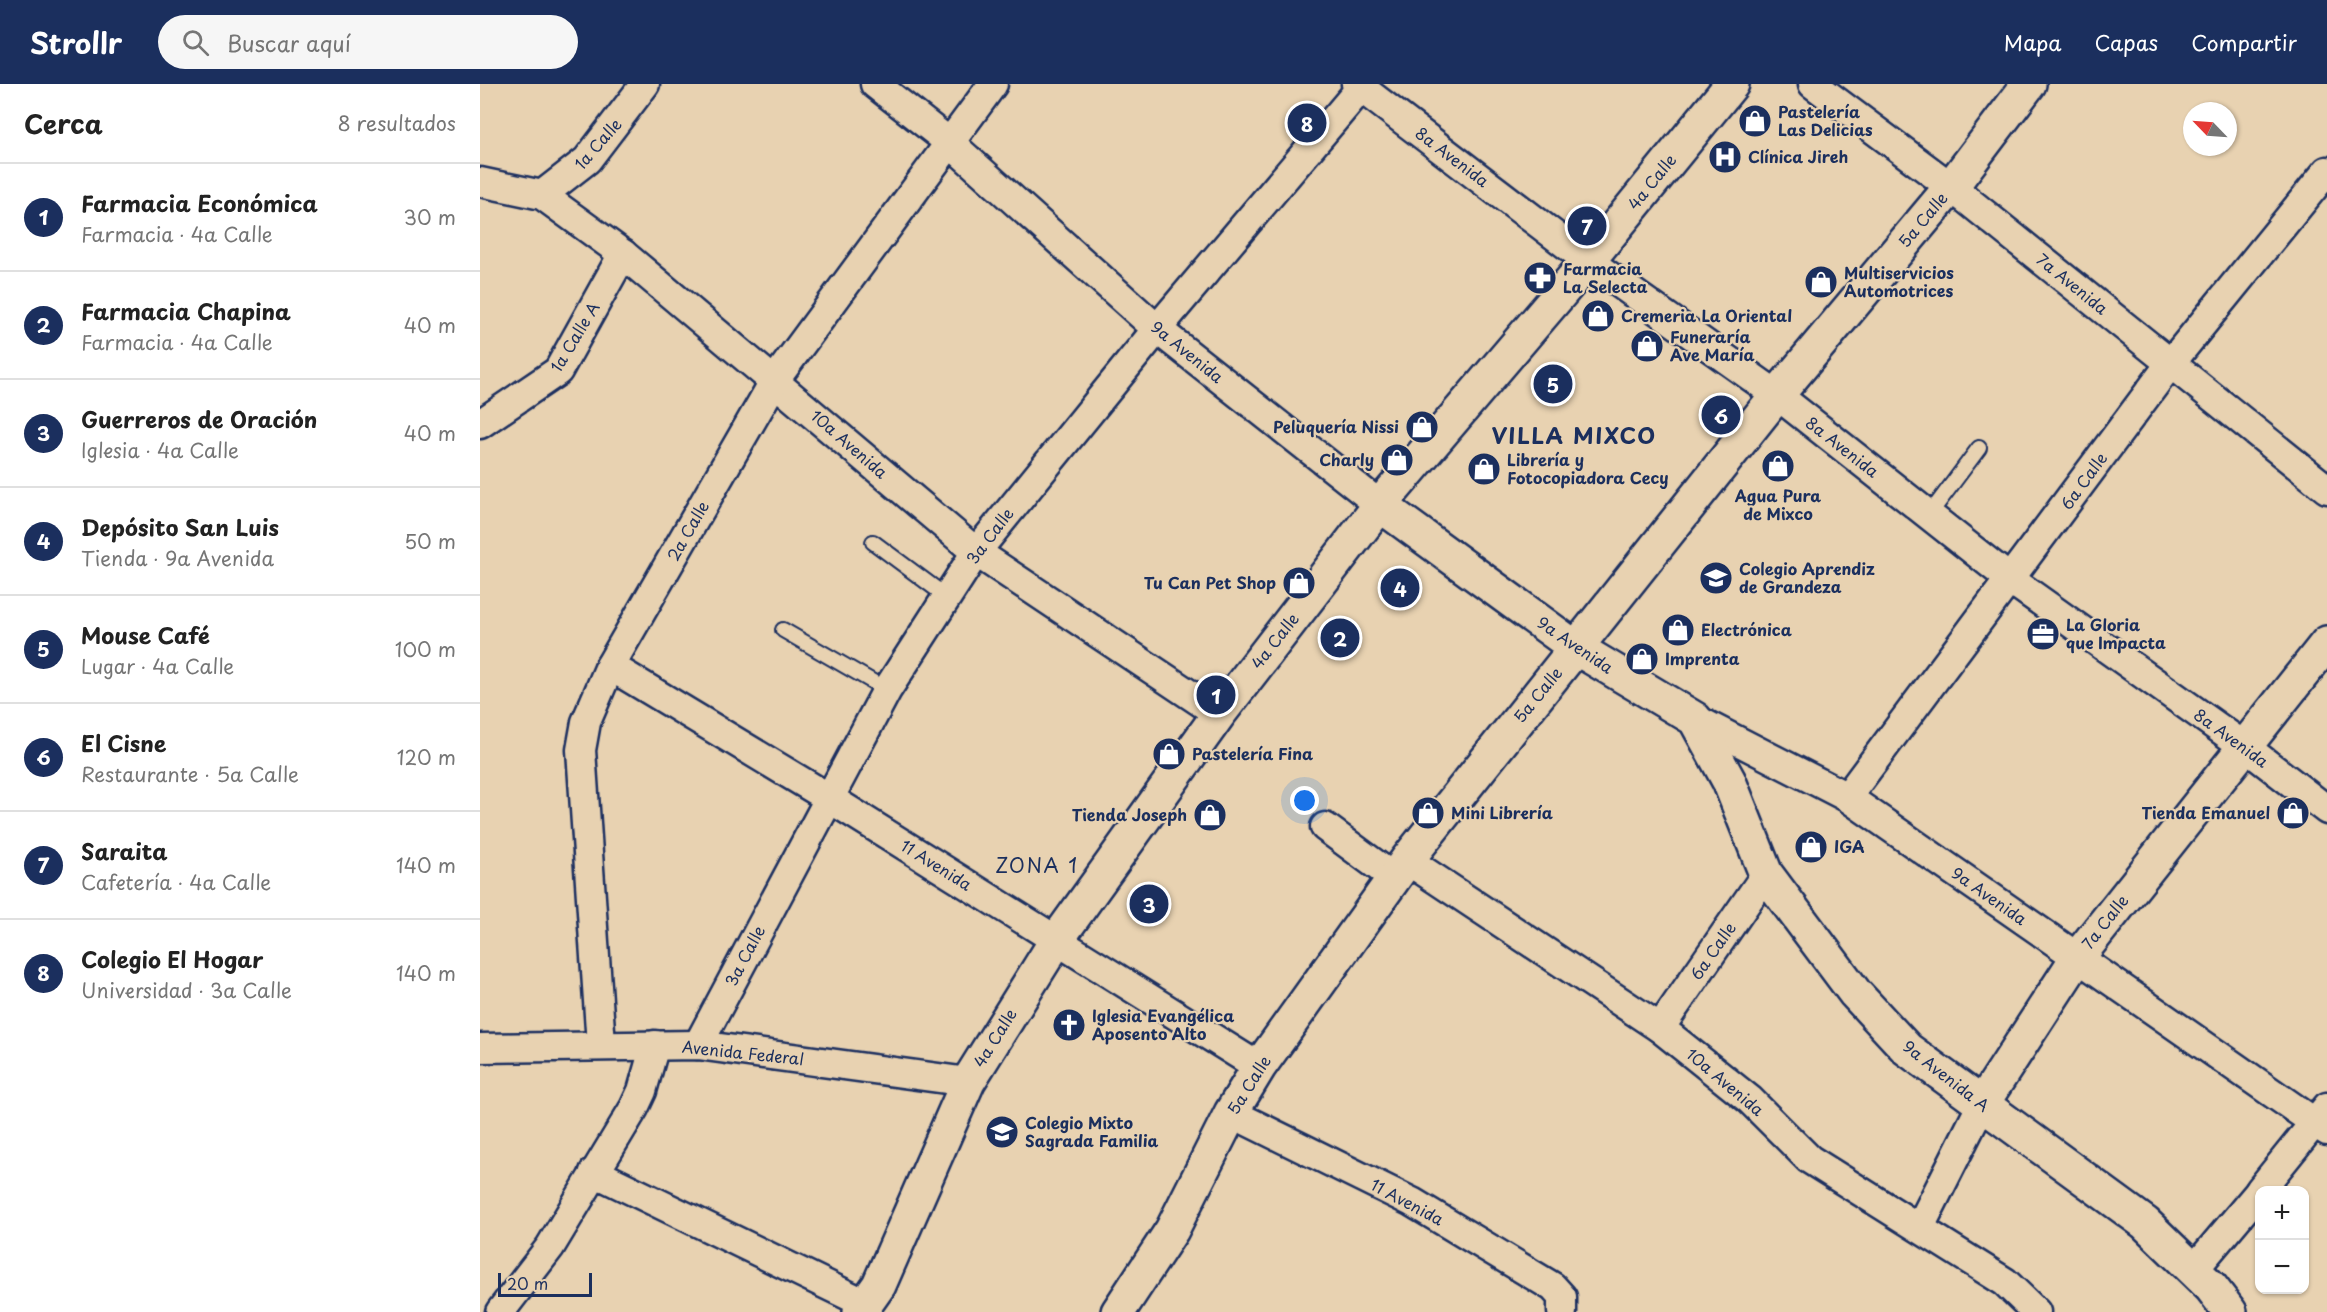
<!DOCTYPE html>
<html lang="es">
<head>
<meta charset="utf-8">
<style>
	:root { --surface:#fff; --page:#f6f6f6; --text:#222; --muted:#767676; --line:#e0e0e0; --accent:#1b2f5e }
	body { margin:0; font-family:"Playpen Sans",sans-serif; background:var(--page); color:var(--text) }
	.controls { position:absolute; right:18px; bottom:18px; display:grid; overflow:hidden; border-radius:12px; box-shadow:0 2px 4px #0004 }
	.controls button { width:54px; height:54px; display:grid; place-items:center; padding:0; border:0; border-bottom:2px solid var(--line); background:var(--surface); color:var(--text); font:30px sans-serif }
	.compass { position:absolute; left:1703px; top:18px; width:54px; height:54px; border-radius:50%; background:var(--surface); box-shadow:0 2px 4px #0004; rotate:295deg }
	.scale { position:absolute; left:18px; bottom:15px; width:94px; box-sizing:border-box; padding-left:6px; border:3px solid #1b2f5e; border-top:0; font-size:16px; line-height:21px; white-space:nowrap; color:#1b2f5e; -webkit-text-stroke:4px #e8d2b1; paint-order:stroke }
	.you { position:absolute; left:825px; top:717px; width:21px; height:21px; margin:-15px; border:4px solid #fff; border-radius:50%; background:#1a73e8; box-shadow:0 0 0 9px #1a73e833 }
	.badge { display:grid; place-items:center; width:39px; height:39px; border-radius:50%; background:var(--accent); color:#fff; font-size:20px; font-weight:700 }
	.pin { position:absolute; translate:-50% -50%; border:3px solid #fff; box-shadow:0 2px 6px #0006 }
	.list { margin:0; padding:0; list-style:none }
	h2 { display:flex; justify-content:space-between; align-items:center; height:78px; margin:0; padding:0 24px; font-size:26px }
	h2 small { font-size:20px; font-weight:400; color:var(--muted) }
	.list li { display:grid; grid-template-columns:39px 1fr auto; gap:18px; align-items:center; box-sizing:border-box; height:108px; padding:0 24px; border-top:2px solid var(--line) }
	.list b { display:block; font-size:22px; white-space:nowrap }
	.list p { margin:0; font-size:20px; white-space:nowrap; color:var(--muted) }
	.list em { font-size:20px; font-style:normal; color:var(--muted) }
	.icon { flex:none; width:33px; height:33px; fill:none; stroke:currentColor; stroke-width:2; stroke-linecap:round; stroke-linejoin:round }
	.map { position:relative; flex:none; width:1847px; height:1228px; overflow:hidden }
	header { display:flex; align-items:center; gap:36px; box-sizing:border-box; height:84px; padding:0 30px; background:var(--accent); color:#fff }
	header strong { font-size:28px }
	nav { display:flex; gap:33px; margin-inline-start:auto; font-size:21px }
	.search { width:420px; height:54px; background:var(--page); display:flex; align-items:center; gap:15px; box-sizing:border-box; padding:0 21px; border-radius:33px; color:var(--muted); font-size:22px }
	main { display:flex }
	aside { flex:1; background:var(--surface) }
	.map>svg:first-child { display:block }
</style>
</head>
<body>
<header>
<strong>Strollr</strong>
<div class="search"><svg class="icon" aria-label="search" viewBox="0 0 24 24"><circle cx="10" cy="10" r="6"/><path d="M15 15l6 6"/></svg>Buscar aquí</div>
<nav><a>Mapa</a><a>Capas</a><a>Compartir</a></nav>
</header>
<main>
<aside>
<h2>Cerca<small>8 resultados</small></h2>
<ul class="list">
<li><span class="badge">1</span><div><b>Farmacia Económica</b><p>Farmacia · 4a Calle</p></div><em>30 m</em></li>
<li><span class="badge">2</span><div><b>Farmacia Chapina</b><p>Farmacia · 4a Calle</p></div><em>40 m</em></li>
<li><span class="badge">3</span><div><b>Guerreros de Oración</b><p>Iglesia · 4a Calle</p></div><em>40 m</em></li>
<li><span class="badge">4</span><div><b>Depósito San Luis</b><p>Tienda · 9a Avenida</p></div><em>50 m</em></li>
<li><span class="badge">5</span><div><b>Mouse Café</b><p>Lugar · 4a Calle</p></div><em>100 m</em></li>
<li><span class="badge">6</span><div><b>El Cisne</b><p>Restaurante · 5a Calle</p></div><em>120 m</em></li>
<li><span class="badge">7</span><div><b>Saraita</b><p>Cafetería · 4a Calle</p></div><em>140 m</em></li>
<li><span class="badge">8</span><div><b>Colegio El Hogar</b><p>Universidad · 3a Calle</p></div><em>140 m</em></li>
</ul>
</aside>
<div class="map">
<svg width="1847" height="1228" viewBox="0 0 1847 1228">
	<rect width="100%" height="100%" fill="#e8d2b1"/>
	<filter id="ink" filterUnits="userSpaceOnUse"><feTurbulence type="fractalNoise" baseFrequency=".0167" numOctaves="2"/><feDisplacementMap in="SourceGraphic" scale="12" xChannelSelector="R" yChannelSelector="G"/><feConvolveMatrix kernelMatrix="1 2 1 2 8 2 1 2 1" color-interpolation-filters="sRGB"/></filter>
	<g filter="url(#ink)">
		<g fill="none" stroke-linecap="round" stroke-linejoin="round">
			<defs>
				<g id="lane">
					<polyline points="1449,431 1499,364"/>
					<polyline points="393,458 467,513"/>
					<polyline points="303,546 407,606"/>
				</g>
				<g id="street">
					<polyline points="395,0 469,58 677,245 900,421"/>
					<polyline points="876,0 1108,177 1297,311 1531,496 1764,662 1847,726"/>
					<polyline points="1333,0 1471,103 1847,405"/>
					<polyline points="0,98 62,111 143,170 496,468 739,630"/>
					<polyline points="62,111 107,76 165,0"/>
					<polyline points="0,340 78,287 143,170"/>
					<polyline points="130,582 349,714 779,983"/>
					<polyline points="1215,635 1367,713 1847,1047"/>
					<polyline points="1367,713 1690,280 1847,87"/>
					<polyline points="845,743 914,794"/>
					<polyline points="927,776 1180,944 1270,1016 1329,1075 1525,1198 1556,1228"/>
					<polyline points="1180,944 1286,790"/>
					<polyline points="121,961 101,666 106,638 130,582 295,296 513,0"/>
					<polyline points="218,961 407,606 496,468 677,245 884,0"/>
					<polyline points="0,964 218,961 488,998"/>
					<polyline points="751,1029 932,1118 1073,1203 1082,1213 1082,1228"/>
					<polyline points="114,1088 386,1220"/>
					<polyline points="1780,1106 1847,1023"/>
					<polyline points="1440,1143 1502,1020"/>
					<polyline points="1721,1177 1780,1107"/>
					<polyline points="20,1228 70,1163 154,1024 162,1007 175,961"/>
				</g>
				<g id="secondary">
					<polyline points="900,421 1096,564 1215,635 1249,697 1286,790 1375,909 1427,965 1665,1139 1731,1203 1750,1228"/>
					<polyline points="1502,1020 1597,874 1847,559"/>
					<polyline points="380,1228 399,1201 488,998 576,857 739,630 900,421 1108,177 1252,0"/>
					<polyline points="638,1228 692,1146 751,1029 779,983 927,776 1297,311 1471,103 1549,0"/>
				</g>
			</defs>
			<!-- lane casing -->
			<use href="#lane" stroke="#1b2f5e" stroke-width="18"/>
			<!-- street casing -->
			<use href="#street" stroke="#1b2f5e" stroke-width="33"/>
			<!-- secondary casing -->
			<use href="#secondary" stroke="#1b2f5e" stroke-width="38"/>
			<!-- lane -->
			<use href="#lane" stroke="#e8d2b1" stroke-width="14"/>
			<!-- street -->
			<use href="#street" stroke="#e8d2b1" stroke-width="28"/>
			<!-- secondary -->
			<use href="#secondary" stroke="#e8d2b1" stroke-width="33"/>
		</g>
	</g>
	<!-- icons -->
	<defs>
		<symbol id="shop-disc" viewBox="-11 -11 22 22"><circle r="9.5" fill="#1b2f5e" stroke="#e8d2b1"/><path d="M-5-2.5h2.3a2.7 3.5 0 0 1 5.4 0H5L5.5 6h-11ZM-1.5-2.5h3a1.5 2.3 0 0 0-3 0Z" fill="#fff"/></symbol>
		<symbol id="hospital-disc" viewBox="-11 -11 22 22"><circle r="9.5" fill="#1b2f5e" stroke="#e8d2b1"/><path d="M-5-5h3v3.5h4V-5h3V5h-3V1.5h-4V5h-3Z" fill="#fff"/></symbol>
		<symbol id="pharmacy-disc" viewBox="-11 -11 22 22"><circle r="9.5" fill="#1b2f5e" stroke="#e8d2b1"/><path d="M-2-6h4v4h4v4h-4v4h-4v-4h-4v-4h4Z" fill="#fff"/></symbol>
		<symbol id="school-disc" viewBox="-11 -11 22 22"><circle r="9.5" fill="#1b2f5e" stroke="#e8d2b1"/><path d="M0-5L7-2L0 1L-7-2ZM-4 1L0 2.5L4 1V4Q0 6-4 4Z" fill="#fff"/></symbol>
		<symbol id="office-disc" viewBox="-11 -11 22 22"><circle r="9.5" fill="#1b2f5e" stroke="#e8d2b1"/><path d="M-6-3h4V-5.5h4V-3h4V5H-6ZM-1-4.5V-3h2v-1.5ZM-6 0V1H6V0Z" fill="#fff"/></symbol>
		<symbol id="church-disc" viewBox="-11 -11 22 22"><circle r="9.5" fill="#1b2f5e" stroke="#e8d2b1"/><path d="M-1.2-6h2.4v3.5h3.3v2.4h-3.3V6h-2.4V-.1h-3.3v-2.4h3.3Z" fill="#fff"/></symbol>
	</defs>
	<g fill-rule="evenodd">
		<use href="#shop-disc" x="1256" y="18" width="38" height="38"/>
		<use href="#hospital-disc" x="1226" y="54" width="38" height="38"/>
		<use href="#pharmacy-disc" x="1041" y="175" width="38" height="38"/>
		<use href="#shop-disc" x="1322" y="179" width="38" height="38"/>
		<use href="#shop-disc" x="1099" y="213" width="38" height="38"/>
		<use href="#shop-disc" x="1148" y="243" width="38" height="38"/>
		<use href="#shop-disc" x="923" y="324" width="38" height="38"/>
		<use href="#shop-disc" x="898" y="357" width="38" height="38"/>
		<use href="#shop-disc" x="1279" y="363" width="38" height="38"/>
		<use href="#shop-disc" x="985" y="366" width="38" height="38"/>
		<use href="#school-disc" x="1217" y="475" width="38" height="38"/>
		<use href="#shop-disc" x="800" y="480" width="38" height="38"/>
		<use href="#shop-disc" x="1179" y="527" width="38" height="38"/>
		<use href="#office-disc" x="1544" y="531" width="38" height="38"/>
		<use href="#shop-disc" x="1143" y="556" width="38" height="38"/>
		<use href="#shop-disc" x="670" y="651" width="38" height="38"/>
		<use href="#shop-disc" x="929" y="710" width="38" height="38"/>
		<use href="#shop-disc" x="1794" y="710" width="38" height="38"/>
		<use href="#shop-disc" x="711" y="712" width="38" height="38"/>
		<use href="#shop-disc" x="1312" y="744" width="38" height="38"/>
		<use href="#church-disc" x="570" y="922" width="38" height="38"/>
		<use href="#school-disc" x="503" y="1029" width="38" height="38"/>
	</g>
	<g text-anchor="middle" stroke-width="4.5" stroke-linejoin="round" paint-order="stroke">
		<!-- poi labels -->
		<g font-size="16" font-weight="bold" fill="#1b2f5e" stroke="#e8d2b1" text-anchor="start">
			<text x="1298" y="34">Pastelería<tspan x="1298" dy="18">Las Delicias</tspan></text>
			<text x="1268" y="79">Clínica Jireh</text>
			<text x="1083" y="191">Farmacia<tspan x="1083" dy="18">La Selecta</tspan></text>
			<text x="1364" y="195">Multiservicios<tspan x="1364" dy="18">Automotrices</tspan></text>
			<text x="1141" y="238">Cremeria La Oriental</text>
			<text x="1190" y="259">Funeraría<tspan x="1190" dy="18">Ave María</tspan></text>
			<text x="919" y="349" text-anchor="end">Peluquería Nissi</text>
			<text x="894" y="382" text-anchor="end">Charly</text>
			<text x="1027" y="382">Librería y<tspan x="1027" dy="18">Fotocopiadora Cecy</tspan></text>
			<text x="1298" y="418" text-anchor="middle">Agua Pura<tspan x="1298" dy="18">de Mixco</tspan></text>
			<text x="1259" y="491">Colegio Aprendiz<tspan x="1259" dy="18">de Grandeza</tspan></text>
			<text x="796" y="505" text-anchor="end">Tu Can Pet Shop</text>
			<text x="1586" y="547">La Gloria<tspan x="1586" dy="18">que Impacta</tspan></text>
			<text x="1221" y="552">Electrónica</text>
			<text x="1185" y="581">Imprenta</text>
			<text x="712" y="676">Pastelería Fina</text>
			<text x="971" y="735">Mini Librería</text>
			<text x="1790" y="735" text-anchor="end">Tienda Emanuel</text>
			<text x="707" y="737" text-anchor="end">Tienda Joseph</text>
			<text x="1354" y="769">IGA</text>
			<text x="612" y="938">Iglesia Evangélica<tspan x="612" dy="18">Aposento Alto</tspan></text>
			<text x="545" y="1045">Colegio Mixto<tspan x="545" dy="18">Sagrada Familia</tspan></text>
		</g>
		<!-- street labels -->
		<g font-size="16" fill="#1b2f5e" stroke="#e8d2b1">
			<text transform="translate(118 60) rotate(-49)" y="6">1a Calle</text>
			<text transform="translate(972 73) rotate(37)" y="6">8a Avenida</text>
			<text transform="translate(1172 98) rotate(-51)" y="6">4a Calle</text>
			<text transform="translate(1443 136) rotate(-50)" y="6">5a Calle</text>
			<text transform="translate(1592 200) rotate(39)" y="6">7a Avenida</text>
			<text transform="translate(95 253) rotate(-59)" y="6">1a Calle A</text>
			<text transform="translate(707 268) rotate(39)" y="6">9a Avenida</text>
			<text transform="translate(369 360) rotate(41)" y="6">10a Avenida</text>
			<text transform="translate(1362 363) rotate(38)" y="6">8a Avenida</text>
			<text transform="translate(1604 397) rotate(-54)" y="6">6a Calle</text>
			<text transform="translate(208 447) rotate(-60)" y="6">2a Calle</text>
			<text transform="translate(510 452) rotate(-53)" y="6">3a Calle</text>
			<text transform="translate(795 557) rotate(-52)" y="6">4a Calle</text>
			<text transform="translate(1095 561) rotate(34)" y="6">9a Avenida</text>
			<text transform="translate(1058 611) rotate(-51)" y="6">5a Calle</text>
			<text transform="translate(1751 654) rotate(36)" y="6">8a Avenida</text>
			<text transform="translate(456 781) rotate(32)" y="6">11 Avenida</text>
			<text transform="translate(1509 812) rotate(35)" y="6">9a Avenida</text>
			<text transform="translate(1625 838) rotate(-52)" y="6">7a Calle</text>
			<text transform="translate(1233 867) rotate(-55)" y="6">6a Calle</text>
			<text transform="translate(265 872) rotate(-62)" y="6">3a Calle</text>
			<text transform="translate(515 954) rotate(-58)" y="6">4a Calle</text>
			<text transform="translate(263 969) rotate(6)" y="6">Avenida Federal</text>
			<text transform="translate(1466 992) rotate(38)" y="6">9a Avenida A</text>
			<text transform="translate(1245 998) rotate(40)" y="6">10a Avenida</text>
			<text transform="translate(769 1001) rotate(-58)" y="6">5a Calle</text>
			<text transform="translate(927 1118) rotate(28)" y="6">11 Avenida</text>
		</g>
		<!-- quarter labels -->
		<g font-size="20" letter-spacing="1.5" fill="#1b2f5e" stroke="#e8d2b1">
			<text x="557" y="789">ZONA 1</text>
		</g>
		<!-- district labels -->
		<g font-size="22" font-weight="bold" letter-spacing="1.5" fill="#1b2f5e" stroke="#e8d2b1">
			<text x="1094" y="360">VILLA MIXCO</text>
		</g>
	</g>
</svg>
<div class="controls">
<button>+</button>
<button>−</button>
</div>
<svg class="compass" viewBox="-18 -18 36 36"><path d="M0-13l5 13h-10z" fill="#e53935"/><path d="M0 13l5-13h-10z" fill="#767676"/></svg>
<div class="scale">20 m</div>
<div class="you"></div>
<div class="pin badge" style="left:736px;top:611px">1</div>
<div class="pin badge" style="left:860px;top:554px">2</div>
<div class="pin badge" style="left:669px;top:820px">3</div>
<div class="pin badge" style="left:920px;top:504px">4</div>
<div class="pin badge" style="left:1073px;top:300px">5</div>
<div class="pin badge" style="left:1241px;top:331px">6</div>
<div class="pin badge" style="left:1107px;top:142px">7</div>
<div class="pin badge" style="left:827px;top:39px">8</div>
</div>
</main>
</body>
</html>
